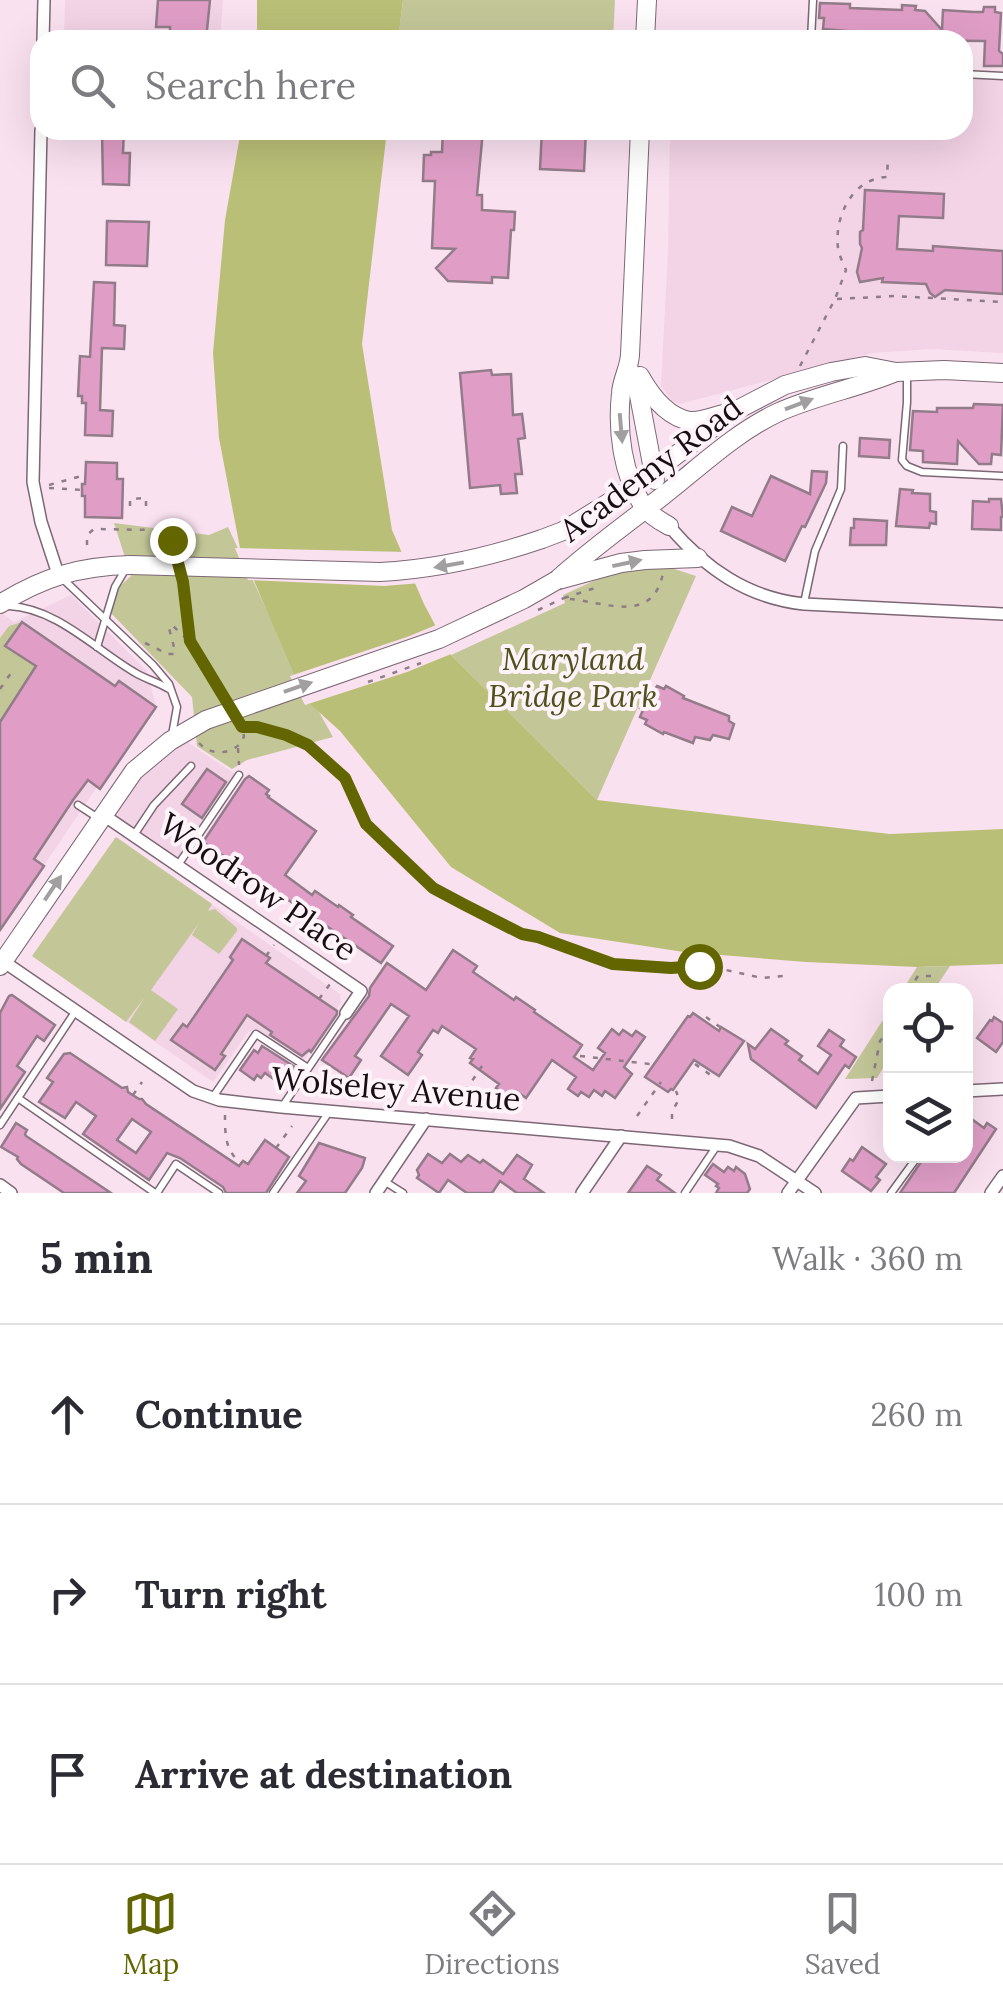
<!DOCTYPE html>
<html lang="en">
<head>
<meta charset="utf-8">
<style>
	:root { --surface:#fff; --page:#f7f7f7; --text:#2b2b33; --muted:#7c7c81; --line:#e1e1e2; --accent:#626500 }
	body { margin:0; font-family:Lora,serif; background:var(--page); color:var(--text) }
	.controls { position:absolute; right:30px; bottom:30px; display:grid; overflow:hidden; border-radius:20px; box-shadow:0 10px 40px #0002 }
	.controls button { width:90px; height:90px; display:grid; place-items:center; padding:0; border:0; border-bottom:2px solid var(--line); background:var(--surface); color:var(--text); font:50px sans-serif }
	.stop { position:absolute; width:30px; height:30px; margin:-22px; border:8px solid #626500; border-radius:50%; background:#fff }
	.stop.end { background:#626500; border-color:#fff; box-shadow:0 2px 10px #0008 }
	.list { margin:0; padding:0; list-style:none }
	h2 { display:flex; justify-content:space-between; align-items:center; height:130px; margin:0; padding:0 40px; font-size:42px }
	h2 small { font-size:32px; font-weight:400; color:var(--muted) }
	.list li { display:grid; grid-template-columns:65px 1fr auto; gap:30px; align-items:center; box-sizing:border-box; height:180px; padding:0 40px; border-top:2px solid var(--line) }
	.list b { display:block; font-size:38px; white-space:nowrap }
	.list em { font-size:32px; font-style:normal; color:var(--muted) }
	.icon { flex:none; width:55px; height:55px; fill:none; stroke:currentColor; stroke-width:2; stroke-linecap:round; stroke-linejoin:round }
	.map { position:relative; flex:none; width:1003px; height:1193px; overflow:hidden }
	.search { position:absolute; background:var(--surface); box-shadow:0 10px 40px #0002; left:30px; right:30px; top:30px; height:110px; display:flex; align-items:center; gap:25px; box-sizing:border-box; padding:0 35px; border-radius:30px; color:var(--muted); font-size:38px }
	.sheet { height:670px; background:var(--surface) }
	nav { display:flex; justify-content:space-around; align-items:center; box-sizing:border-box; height:140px; border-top:2px solid var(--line); background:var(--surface); font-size:28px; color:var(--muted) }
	nav a { display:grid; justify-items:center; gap:5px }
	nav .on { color:var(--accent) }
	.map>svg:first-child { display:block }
</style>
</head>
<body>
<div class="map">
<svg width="1003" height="1193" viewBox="0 0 1003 1193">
	<rect width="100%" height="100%" fill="#fae1f0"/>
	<!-- built -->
	<g fill="#f3d3e6">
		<polygon points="65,0 223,0 220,40 64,40"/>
		<polygon points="963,74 1003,76 1003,353 933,349 872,353 680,404 672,401 661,386 668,252 670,130 963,130"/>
		<polygon points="71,595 147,671 156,707 101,788 97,787 0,930 0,612 14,622"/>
		<polygon points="178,736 238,776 178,865 102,814"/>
		<polygon points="116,837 340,994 341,1003 301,1065 249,1031 213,1082 32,956"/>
	</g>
	<!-- green -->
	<g fill="#c3c798">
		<polygon points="403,0 615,0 613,40 398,40"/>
		<polygon points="114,523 209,535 228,527 292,664 333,737 247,760 232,769 197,746 192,697 110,612 120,586 131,576"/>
		<polygon points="665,566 696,576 597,800 451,655 565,603 563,595 611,573"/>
		<polygon points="22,622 5,646 36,666 0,722 0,638 9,626"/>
		<polygon points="116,837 212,904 208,911 215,909 237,928 237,931 219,954 192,935 199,923 151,990 178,1009 155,1041 129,1022 145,997 126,1022 32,956"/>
		<polygon points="950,966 934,990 902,991 917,967"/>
		<polygon points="890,1009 890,1057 877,1078 845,1079"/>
	</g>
	<!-- water -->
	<g fill="#babf77">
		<polygon points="257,0 403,0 398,40 257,40"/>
		<polygon points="241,130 387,130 362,344 392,530 424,604 451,655 597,800 890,834 1003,829 1003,964 917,967 806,962 684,952 560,933 451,867 340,731 310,704 294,674 240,548 219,438 213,353 225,220"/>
	</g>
	<!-- pier -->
	<g fill="#fae1f0">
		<polygon points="235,548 406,552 421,583 384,586 248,580"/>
		<polygon points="441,623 456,652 407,672 305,705 290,676 407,637"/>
	</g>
	<!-- building -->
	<g fill="#e09ec7" stroke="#927c89" stroke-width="2.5" fill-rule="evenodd">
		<polygon points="158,0 210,0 206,40 170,40 170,27 156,27"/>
		<polygon points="820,3 850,4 850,8 902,10 902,5 916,6 915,10 925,11 942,30 943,10 974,12 983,12 984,7 995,7 995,12 1001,13 999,51 1003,54 1003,66 984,66 985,41 892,40 892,35 823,29 824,18 819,18"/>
		<polygon points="102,130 124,130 123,153 130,153 129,185 103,184"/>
		<polygon points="443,130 483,130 477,195 482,195 482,210 515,212 514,230 511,230 508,278 492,277 492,283 448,281 436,268 455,249 432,248 435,181 423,181 424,155 431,155 431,152 442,152"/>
		<polygon points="542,130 586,130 584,171 540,169"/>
		<polygon points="865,190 944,194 943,218 899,216 897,249 933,251 933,246 1003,251 1003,294 945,290 935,297 930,293 926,284 882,282 883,278 860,282 857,272 862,248 860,244 860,232 863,230"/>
		<polygon points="107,221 149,222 147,266 106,265"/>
		<polygon points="94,282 115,283 114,325 125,326 124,349 102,348 100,410 113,411 112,436 85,435 86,403 82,403 82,396 78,396 80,356 90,357"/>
		<polygon points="491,370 492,375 511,374 513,415 522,414 525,438 518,439 522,474 515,474 517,493 501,494 500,485 470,488 460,373"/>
		<polygon points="974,404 1003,405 1001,455 992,454 991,464 979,464 958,441 957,464 923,462 923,451 910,450 913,411 937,412 937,408 973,408"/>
		<polygon points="860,438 890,440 889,458 859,456"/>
		<polygon points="86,462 117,463 117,479 123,479 122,518 85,517 85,496 82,496 82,484 85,484"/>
		<polygon points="812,471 827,472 826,483 805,527 802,526 785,561 721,531 732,507 752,516 771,476 810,494"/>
		<polygon points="900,489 913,490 912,493 930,494 930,511 936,512 936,524 930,523 929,528 896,526"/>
		<polygon points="989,499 1001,499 1003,517 1001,517 1001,530 972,529 973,501 989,502"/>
		<polygon points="854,519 887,521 886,545 850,545 851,528 854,528"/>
		<polygon points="22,622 115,686 119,681 156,707 100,789 88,780 73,800 34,859 44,866 0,930 0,722 36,666 5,646"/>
		<polygon points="657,686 664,689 666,686 684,696 683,698 729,716 729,721 734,724 729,739 713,735 710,740 695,737 693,743 664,732 663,734 645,724 647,720 640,717 643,710 640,708 650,690 653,692"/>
		<polygon points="207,769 226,782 202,818 182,804"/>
		<polygon points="249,776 269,790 266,794 269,796 268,797 316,831 285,875 312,895 315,891 338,907 339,905 353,915 351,917 393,946 381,963 203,842 245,779"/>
		<polygon points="242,939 270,958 266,963 337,1011 337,1014 311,1052 309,1050 302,1056 270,1035 272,1032 247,1015 221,1054 225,1056 215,1070 171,1040 183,1024 187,1027 233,960 230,957"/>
		<polygon points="453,950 477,966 473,972 514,1000 516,997 535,1010 534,1012 582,1045 574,1057 593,1070 605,1053 598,1048 612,1029 619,1035 623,1030 632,1036 636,1031 645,1037 624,1067 632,1074 615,1098 605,1091 602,1096 594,1090 589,1097 581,1092 578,1096 568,1089 576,1077 552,1060 526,1098 516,1091 512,1096 508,1093 506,1095 496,1088 499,1084 470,1063 473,1059 470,1058 476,1049 442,1026 438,1033 433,1030 418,1052 422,1055 408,1075 381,1056 409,1016 391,1004 355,1056 361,1060 349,1078 322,1060 369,996 370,988 387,963 426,990"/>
		<polygon points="12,995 55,1025 44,1041 37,1036 17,1066 25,1072 0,1109 0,1013 9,996"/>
		<polygon points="693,1013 719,1031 721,1027 744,1041 719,1076 694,1060 673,1090 671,1089 668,1092 645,1077 688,1016 690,1017"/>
		<polygon points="994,1017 1003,1023 1003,1042 996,1052 977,1038 990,1020 992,1021"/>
		<polygon points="771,1029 788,1041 785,1044 802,1056 799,1060 818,1074 831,1055 818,1046 829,1030 844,1040 840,1046 856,1057 849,1068 845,1065 816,1108 751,1059 748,1044 755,1049"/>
		<polygon points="262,1046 295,1067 282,1085 265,1073 261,1078 257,1075 254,1080 240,1070 254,1050 258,1053"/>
		<path d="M70,1053L122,1088L127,1087L128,1092L139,1099H142L146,1104L239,1166L243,1161L248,1164L265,1140L289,1157L266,1193H226L223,1187L180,1158L167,1153L149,1180L83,1134L96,1116L76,1102L65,1118L39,1102L53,1082L47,1078L64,1054ZM132,1119L151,1132L136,1153L117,1140Z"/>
		<polygon points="973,1120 984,1128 987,1123 996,1129 954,1193 900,1193 925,1156 966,1156 966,1131"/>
		<polygon points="16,1123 27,1130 25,1134 26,1136 111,1193 64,1193 21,1164 17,1159 18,1157 1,1147"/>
		<polygon points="319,1143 365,1158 362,1168 345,1193 297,1193 306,1181 299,1176"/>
		<polygon points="862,1147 886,1164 876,1177 880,1180 871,1191 842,1171 850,1159 853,1161"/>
		<polygon points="428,1154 442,1163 450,1154 461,1162 468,1155 480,1163 483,1160 503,1174 517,1155 532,1165 524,1179 544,1193 517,1193 500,1181 492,1193 467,1193 448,1180 439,1193 417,1178 419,1175 417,1170"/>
		<polygon points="713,1164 724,1172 728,1167 734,1171 736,1167 745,1174 750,1189 747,1193 716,1193 719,1188 716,1186 718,1184 705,1175"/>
		<polygon points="647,1166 661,1175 657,1180 675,1193 628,1193"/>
	</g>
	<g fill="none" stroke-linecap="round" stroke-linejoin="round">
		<defs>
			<g id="lane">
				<polyline points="811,40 813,0"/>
				<polyline points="963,74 1003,76"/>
				<polyline points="907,373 907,402 902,460 907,466 922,472 1003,476"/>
				<polyline points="63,579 153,665 169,684 177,707 172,735"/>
				<polyline points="804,603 815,551 841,489 843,446"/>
				<path d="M9,606C56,608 95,649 134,672C145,679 158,682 169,689"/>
				<polyline points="97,647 115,587 125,570"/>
				<polyline points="78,805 98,818"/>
				<polyline points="134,835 154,805 191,766"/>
				<polyline points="178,865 239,775"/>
				<polyline points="213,1097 256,1034 308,1068"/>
				<polyline points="18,1098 155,1193"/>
				<polyline points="282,1107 345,1014"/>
				<polyline points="0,1125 75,1012"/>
				<polyline points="384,1181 403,1193"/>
				<polyline points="157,1193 176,1164 219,1193"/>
				<polyline points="273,1193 329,1112"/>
				<polyline points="685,1193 718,1144"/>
				<polyline points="891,1193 918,1156"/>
			</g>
			<g id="street">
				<polyline points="43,40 44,0"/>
				<polyline points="41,130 33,482 41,522 58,574"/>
				<path d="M669,526C705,568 747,598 804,604L1003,614"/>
				<polyline points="102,814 361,991 346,1013"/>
				<polyline points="0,959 193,1091 219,1100 281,1107 729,1146 759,1156 815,1193"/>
				<polyline points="966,1091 1003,1089"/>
				<polyline points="0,1185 11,1193"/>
				<polyline points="376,1193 426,1119"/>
				<polyline points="582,1193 621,1136"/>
				<polyline points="788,1193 856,1098 890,1096"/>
				<polyline points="991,1193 1003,1176"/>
			</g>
			<g id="secondary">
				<polyline points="645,40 647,0"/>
				<path d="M640,130L630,355C629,369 622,379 621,393C617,430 622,475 644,507C650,515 660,521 669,526"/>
				<polyline points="629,370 638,390 655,480"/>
				<path d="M640,376C650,394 667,417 690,421C699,422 713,417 723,414"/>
				<polyline points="542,539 563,531 634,487 733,412 785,385 831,372 865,366 896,372 944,370 1003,373"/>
				<path d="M557,580C590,550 625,525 660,498C699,468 734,433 779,412C817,395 858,388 896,372"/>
				<polyline points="558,580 621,563 645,560 698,558"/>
				<path d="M0,604C43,577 80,566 130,565"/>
				<polyline points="0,966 134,771 170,741 206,720"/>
			</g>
		</defs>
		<!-- lane casing -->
		<use href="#lane" stroke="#7c6774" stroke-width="9"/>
		<!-- street casing -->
		<use href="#street" stroke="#7c6774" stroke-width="14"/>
		<!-- secondary casing -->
		<use href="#secondary" stroke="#7c6774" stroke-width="20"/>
		<!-- path -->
		<g stroke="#8e7d87" stroke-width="2.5" stroke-dasharray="5 8" stroke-linecap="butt">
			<polyline points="837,299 895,296 1003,302"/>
			<path d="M800,366L835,299L846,270C843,263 839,255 838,248C834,216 853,178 887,177L888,158"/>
			<polyline points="49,485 85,475"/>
			<polyline points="49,488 82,490"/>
			<polyline points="130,506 130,499 146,498 146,506"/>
			<polyline points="87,545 87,535 94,529 153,530 172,540 174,549"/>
			<polyline points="182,581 189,641 224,697"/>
			<polyline points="564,598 595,588"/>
			<path d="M570,599C604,602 653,625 663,573"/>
			<polyline points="145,643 168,654 174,654 175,651 169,628 172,625 188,640"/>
			<polyline points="0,689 11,673"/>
			<polyline points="242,727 257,727 286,735 308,745 345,778 366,824 382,840 433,887 500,924 522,934 538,937 613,963 671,968 699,966 717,968 762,978 783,976"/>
			<path d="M199,743C211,756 230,755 242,742L244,736L241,726"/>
			<polyline points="238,748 239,765"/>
			<polyline points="266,956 274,945"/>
			<polyline points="908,991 918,976 931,976"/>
			<polyline points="319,999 330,984"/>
			<polyline points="706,1017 720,1027"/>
			<polyline points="580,1056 650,1064"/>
			<polyline points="695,1064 712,1076 713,1074"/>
			<polyline points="872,1081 880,1041 890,1030"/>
			<polyline points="514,1094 521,1099"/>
			<polyline points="133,1095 142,1082"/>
			<polyline points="458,1102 482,1066"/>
			<path d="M225,1115C225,1134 225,1151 241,1163"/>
			<polyline points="637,1116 661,1082"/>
			<polyline points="672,1119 672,1112 679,1099 676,1091"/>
			<polyline points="276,1148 292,1126"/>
		</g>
		<!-- lane -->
		<use href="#lane" stroke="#fff" stroke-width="6"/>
		<!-- street -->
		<use href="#street" stroke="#fff" stroke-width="11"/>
		<!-- secondary -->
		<use href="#secondary" stroke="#fff" stroke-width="18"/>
		<defs>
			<g id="secondary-bridge">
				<path d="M130,565L380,572C437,569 489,557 542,539"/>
				<polyline points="206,720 439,639 524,599 557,580"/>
			</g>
		</defs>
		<!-- secondary-bridge casing -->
		<use href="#secondary-bridge" stroke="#7c6774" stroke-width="20" stroke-linecap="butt"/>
		<!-- path-bridge -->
		<g stroke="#8e7d87" stroke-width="2.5" stroke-dasharray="5 8" stroke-linecap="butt">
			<polyline points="538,610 564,598"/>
			<polyline points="368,682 421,663"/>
		</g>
		<!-- secondary-bridge -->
		<use href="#secondary-bridge" stroke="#fff" stroke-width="18"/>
	</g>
	<!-- one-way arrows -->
	<defs><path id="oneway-solid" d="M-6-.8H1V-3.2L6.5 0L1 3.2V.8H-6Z" transform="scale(2.5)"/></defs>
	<g fill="#a29fa1">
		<use href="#oneway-solid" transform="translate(799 404) rotate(-21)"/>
		<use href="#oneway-solid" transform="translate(621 428) rotate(85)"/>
		<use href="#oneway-solid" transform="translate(627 563) rotate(-12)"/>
		<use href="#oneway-solid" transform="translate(449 565) rotate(170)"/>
		<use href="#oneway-solid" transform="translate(298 687) rotate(-19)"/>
		<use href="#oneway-solid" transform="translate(53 888) rotate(-56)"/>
	</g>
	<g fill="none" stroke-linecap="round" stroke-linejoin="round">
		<!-- route -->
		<polyline stroke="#626500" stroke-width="12" points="172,540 183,582 190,641 242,727 257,727 286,735 308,745 345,778 366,824 433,888 463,904 522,934 538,937 613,964 671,968 699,966"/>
	</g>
	<g text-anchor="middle" stroke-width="8" stroke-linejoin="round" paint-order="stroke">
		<!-- street labels -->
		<g font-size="32" fill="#160e13" stroke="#fef3f9">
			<text transform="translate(651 469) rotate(-37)" y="11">Academy Road</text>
			<text transform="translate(258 887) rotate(35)" y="11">Woodrow Place</text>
			<text transform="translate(396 1089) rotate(5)" y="11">Wolseley Avenue</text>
		</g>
		<!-- park labels -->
		<g font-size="32" font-style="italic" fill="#4e511b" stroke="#fef3f9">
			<text x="573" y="670">Maryland<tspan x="573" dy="37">Bridge Park</tspan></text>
		</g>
	</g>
</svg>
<div class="controls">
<button><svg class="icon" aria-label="locate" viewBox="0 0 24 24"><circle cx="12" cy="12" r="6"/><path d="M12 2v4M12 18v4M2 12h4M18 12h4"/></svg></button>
<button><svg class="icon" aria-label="layers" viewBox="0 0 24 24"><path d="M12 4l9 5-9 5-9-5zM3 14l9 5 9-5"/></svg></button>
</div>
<div class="stop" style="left:699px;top:966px"></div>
<div class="stop end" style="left:172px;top:540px"></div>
<div class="search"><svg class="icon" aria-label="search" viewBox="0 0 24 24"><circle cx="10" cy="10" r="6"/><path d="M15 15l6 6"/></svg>Search here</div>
</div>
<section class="sheet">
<h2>5 min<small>Walk · 360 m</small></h2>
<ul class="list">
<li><svg class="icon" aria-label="ahead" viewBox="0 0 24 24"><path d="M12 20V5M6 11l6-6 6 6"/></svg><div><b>Continue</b></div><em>260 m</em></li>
<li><svg class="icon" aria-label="right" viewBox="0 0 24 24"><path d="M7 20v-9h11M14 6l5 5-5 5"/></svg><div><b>Turn right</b></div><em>100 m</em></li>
<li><svg class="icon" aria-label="arrive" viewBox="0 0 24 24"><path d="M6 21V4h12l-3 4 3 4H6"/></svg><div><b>Arrive at destination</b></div></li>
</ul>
</section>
<nav>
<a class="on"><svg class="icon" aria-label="map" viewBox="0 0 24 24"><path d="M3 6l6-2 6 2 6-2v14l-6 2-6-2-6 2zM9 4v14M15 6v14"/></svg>Map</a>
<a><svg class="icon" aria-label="directions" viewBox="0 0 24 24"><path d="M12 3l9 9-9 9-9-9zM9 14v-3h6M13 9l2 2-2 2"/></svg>Directions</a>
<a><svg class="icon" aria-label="saved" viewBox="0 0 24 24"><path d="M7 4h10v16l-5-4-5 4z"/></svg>Saved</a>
</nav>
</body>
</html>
